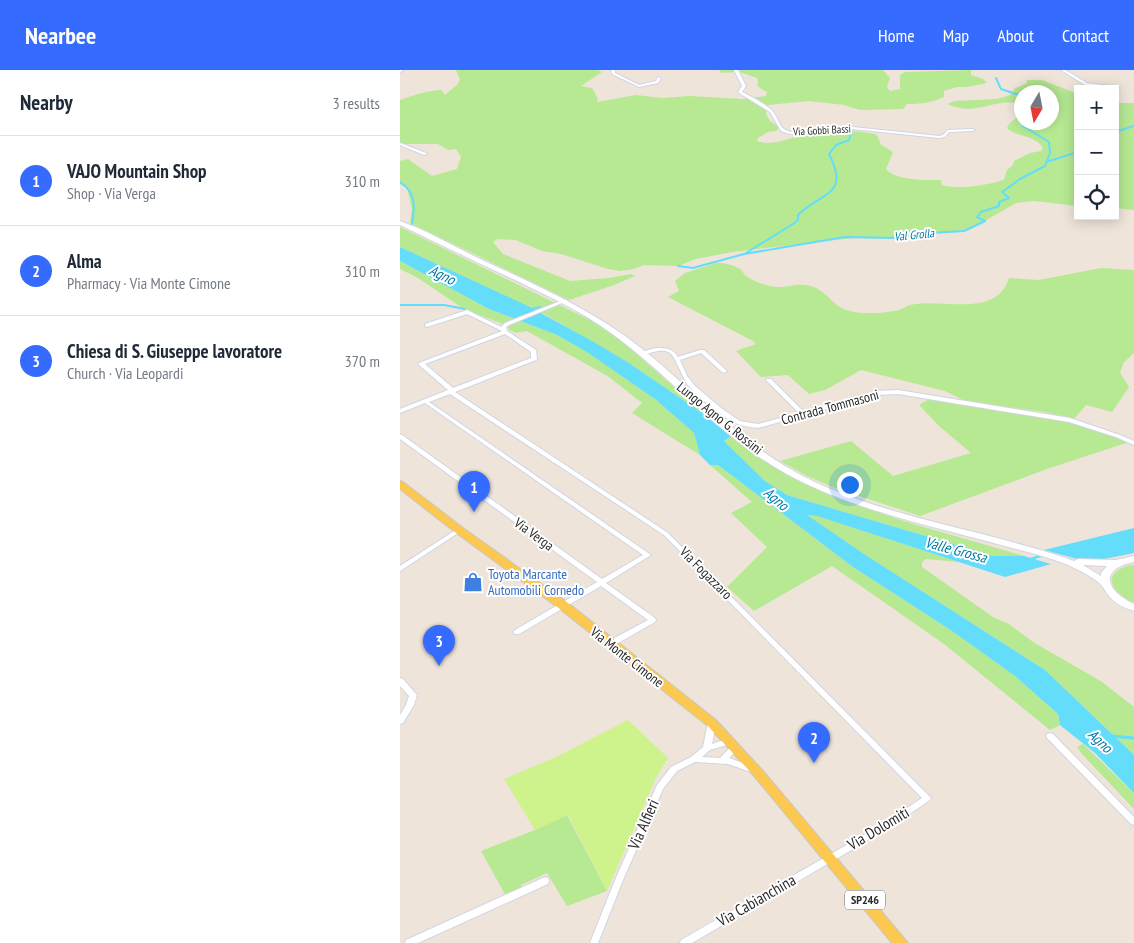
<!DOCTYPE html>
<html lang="en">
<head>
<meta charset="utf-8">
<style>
	:root { --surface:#fff; --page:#f2f2f3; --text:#1f2937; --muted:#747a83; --line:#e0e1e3; --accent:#366bff }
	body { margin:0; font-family:"PT Sans Narrow",sans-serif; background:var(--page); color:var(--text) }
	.controls { position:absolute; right:15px; top:15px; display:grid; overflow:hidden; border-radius:0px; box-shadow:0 2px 12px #0003 }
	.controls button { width:45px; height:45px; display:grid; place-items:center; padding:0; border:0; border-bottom:1px solid var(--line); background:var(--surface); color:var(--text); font:25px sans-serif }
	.compass { position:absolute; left:614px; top:15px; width:45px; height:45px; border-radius:50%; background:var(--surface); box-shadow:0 2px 12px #0003; rotate:190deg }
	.you { position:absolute; left:449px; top:414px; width:18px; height:18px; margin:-12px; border:4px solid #fff; border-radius:50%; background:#1a73e8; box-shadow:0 0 0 8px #1a73e833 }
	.badge { display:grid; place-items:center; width:32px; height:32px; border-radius:50%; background:var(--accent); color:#fff; font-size:16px; font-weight:700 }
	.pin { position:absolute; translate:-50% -41px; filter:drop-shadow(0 1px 2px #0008) }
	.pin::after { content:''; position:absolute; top:26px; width:18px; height:15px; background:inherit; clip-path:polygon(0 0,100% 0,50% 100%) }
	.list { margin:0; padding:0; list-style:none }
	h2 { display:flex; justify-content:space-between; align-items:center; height:65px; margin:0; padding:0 20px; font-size:21px }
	h2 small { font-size:16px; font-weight:400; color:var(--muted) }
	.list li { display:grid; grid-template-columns:32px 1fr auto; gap:15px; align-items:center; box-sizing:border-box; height:90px; padding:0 20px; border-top:1px solid var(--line) }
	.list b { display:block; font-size:19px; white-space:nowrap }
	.list p { margin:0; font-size:16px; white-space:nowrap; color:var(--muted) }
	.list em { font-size:16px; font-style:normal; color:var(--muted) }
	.icon { flex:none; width:28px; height:28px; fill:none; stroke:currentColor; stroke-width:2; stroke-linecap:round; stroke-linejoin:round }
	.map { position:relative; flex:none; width:734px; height:873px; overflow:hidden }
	header { display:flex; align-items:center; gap:30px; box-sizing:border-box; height:70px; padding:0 25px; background:var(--accent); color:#fff }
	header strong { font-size:24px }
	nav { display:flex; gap:28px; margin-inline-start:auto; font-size:18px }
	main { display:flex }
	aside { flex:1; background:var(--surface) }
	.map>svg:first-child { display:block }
</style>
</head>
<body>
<header>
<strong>Nearbee</strong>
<nav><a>Home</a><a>Map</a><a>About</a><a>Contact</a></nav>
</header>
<main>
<aside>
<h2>Nearby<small>3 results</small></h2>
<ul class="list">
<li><span class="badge">1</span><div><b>VAJO Mountain Shop</b><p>Shop · Via Verga</p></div><em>310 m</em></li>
<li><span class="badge">2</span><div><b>Alma</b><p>Pharmacy · Via Monte Cimone</p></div><em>310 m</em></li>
<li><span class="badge">3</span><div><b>Chiesa di S. Giuseppe lavoratore</b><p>Church · Via Leopardi</p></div><em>370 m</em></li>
</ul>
</aside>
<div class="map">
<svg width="734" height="873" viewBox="0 0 734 873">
	<rect width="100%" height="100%" fill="#eee4da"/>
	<!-- green -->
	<g fill="#b6e992" fill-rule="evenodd">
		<path d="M56,0H198L202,2L181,16L192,18L198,29L197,32L236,25L262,28L290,26L342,29L366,26L367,22L357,16L358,10L357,8L340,2L321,3L319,0H483L490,8L487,17L490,21L500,19V5L505,2L571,0V5L583,9L587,13L567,17H557L544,21V27C531,33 521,34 507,34L503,39L460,40L444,35L409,31L368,35L366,44L370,51L379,57L376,61L368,62L358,68L357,71C375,78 396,64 414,62C435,59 454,60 475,64L478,67L481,75L493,82L486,99C495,111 526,110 541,110L542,115C557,120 589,115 604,110L607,100L613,95L614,91L630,83L641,81L643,78C636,65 617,68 607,58L609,54L617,47L619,33C594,28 575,47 547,34L555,31L597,29L611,25L615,18L626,14L627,10H642L678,24L675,31L678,32V136L634,131L616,133L569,160L542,162L498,169L453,168L332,182L296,189L278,196L244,195L234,199L220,201L208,199L161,184L142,181L116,170L97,169L93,172L103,184L170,211L209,208L231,204L235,206L214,215L169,230L10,153L12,139L7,118L0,114V91L8,89L32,106L57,99L61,87L56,79L48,80L38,74H0V30C14,25 26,21 41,20L45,25L58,14L60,9ZM622,22H652V52H622Z"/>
		<polygon points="715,33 734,33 734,140 715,138"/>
		<polygon points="0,157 190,250 217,267 308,347 229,293 146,245 0,177"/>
		<polygon points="0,191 89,239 157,265 187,281 255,329 294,363 300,385 232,343 242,333 209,307 127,261 116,263 109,260 108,256 64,239 18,208 0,199"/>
		<path d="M316,193C324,193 331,194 338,198C342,200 343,203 346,206C353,211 366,216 375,217C389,218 402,211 416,218C429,224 434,238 450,241C464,245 486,243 499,240C503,239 506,236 510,235C540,227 596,250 609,208L639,210L701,198L734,200V283L724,292L720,303L729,317L712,342L686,335L674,349L644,342L567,332L545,321L461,300L425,320L409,324L388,305L361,307L336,281L356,274L353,271L268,227L279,221L275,211L285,203Z"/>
		<polygon points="529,329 677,353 729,372 644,400 520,446 435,418 407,406 380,391 451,371 493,406 571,383 539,356 519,335"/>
		<path d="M331,366C410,433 526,456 624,486H593L387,425L365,411L324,371Z"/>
		<polygon points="310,395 318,395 453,497 552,561 615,606 658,644 660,655 650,660 544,574 432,496 354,541 327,517 367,477 331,443 352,432"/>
		<polygon points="406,445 417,446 559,492 526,489 522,492 522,497 593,547 609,554 633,572 702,612 734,637 734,685 645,600 464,484"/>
		<path d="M729,495H734V533C713,523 699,505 729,495Z"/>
		<polygon points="683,674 734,723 734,739 682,684 677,677"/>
		<polygon points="167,745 207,821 167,836 147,803 121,815 121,821 107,828 81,781 135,760"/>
	</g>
	<!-- pitch -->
	<polygon fill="#cef28c" points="228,650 268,688 256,708 207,821 168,745 135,760 104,709 156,687"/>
	<!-- water -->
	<g fill="#63ddfa">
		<polygon points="0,177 128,236 192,271 229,293 308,347 331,366 324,371 365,411 387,425 593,486 624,486 651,494 605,507 417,446 407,445 464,484 645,600 734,685 734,723 695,683 660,655 658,644 615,606 552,561 453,497 318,395 310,395 300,385 294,363 255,329 187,282 157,265 89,239 0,191"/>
		<polygon points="734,458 734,483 694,491 677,489 644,480"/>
	</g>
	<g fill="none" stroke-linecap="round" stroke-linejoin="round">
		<!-- stream-far2 -->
		<g stroke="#63ddfa" stroke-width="2">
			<polyline points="596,8 601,19 622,26"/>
			<polyline points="715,62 734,56"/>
			<polyline points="646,92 678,82"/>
			<path d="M0,112C16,122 15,137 12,154"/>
			<path d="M346,183L393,154L398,150V145C421,122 451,126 429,84L436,75L449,70L452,60"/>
			<polyline points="278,196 293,198 344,184 445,167 496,168 514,164 564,161 585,151 577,147 581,142 599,136 599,132 609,128 602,122 620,109 645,96 650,83 649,72 623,56 623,52"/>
			<polyline points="0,235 44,235 65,239"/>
			<polyline points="132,239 140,237"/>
		</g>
		<!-- stream-far1 -->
		<polyline stroke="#63ddfa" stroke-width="2.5" points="631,489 643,485"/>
		<!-- stream -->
		<polyline stroke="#63ddfa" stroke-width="3" points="711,666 734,668"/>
		<defs>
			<g id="street">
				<polygon points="0,0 4,0 0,2"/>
				<polygon points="211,0 215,0 215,3 239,15 256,11 258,7 261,8 258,13 239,17 212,4"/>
				<path d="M334,0H338L346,16L342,22C350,26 368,35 373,42C380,51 379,60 392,62L428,57H453L539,66L543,65L548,60L573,59L575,60L573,61L549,62L545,67L539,68L453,59H428L392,64L386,63L381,61L370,42L339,23L338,22L342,16Z"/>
				<polygon points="661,0 665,0 687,13 718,17 720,18 718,19 685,15"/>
				<polygon points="0,73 26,83 27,84 24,85 0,75"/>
				<path d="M163,230H167V231L109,255L106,257L107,261L136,280L137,289L136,290L55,322L268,463L531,728L530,730L489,758L292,873H280L281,870L483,754L522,728L264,465L50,324L29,332L251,485L206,513L255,548L256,550L255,552L213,576H207L206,574L207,572L248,550L201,516L119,564H115L113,562L115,560L197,512L0,369V364L2,365L202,509L243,485L25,333L0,343V339L48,320L19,295L18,294L19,293L102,261L67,244L27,257L25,256V254L67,240L101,257L105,253ZM105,264L131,282V288L53,318L25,294Z"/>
				<path d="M256,278C265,278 273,278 278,287L300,280H304L327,301L324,303L322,302L301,283L280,290L287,306L295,316L321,338L340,351L358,354L399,343L366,310L367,309H371L404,342L477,321L498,320L670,348L720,365L734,371V375L716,367L669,352L498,324L477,325L358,358C347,357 338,355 329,350C316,340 297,327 287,314C282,306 276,288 270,283C262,278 251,283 243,285L240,283L241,282Z"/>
				<polygon points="59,458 61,459 62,460 61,461 0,501 0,496"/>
				<polygon points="0,608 3,609 17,625 14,635 3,653 0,654 0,645 6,635 9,626 0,616"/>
				<path d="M312,650L315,651L316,653L312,674L330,668L333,669L334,671L333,673L310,680L302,687L320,688C325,683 331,674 338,676L339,678L329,688L354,697L355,699L354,701L351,702L328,694L295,692L277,701L263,719L223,810L198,873H190L215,810L257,715L271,697L291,687L303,677L308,653L309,651Z"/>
				<polygon points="650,663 653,664 734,747 734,755 731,754 647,668 646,666 647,664"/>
				<polygon points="145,807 148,808 149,811 148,814 18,873 5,873 6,870"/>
			</g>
			<path id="secondary" d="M0,151C26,160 55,177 80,189C136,215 192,239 241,278C291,318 334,366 390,399C456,437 539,452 612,472C633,478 654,483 674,491L678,489L716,490L734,486V492C697,499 707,522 734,534V541C725,538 715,534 709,526C706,523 705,519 702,516C695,507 676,499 666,494C645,486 623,481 601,475C529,455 452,440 385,403C320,367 271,306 211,263C180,240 145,225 111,208C74,191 37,173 0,155ZM683,495L707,496L701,503V506Z"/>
			<polygon id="primary" points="0,411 3,412 63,458 168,533 316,650 363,701 508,873 492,873 355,707 308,656 160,539 55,462 0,419"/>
		</defs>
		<!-- street casing -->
		<use href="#street" stroke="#d0d5e4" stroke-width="2"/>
		<!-- secondary casing -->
		<use href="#secondary" stroke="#d0d5e4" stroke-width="2"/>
		<!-- primary casing -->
		<use href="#primary" stroke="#c8c8c8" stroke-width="2"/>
		<!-- street -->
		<use href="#street" fill="#fff" fill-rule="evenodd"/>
		<!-- secondary -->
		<use href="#secondary" fill="#fff" fill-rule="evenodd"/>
		<!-- primary -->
		<use href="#primary" fill="#fdc850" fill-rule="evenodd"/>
	</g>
	<!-- icons -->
	<defs>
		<symbol id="shop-bare" viewBox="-9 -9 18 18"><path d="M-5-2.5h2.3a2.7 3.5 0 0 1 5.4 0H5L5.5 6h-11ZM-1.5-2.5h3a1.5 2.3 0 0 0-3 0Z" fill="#3f7fe0" stroke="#fff" stroke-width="2.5" paint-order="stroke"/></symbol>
	</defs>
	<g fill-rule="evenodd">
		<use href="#shop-bare" x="59" y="498" width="28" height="28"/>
	</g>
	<g text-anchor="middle" stroke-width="4" stroke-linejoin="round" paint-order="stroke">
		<!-- far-street labels -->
		<g font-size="11" fill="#2a2a2a" stroke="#fff">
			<text transform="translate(422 60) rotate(-3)" y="4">Via Gobbi Bassi</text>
		</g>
		<!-- far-water labels -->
		<g font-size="12" font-style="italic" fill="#017aa7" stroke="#fff">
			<text transform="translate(514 165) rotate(-6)" y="4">Val Grolla</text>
		</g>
		<!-- shield labels -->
		<rect fill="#fff" stroke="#6a6a6a" stroke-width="1" x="445" y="820.5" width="40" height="19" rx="4"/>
		<g font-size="12" font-weight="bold" fill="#2a2a2a">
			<text x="465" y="834">SP246</text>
		</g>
		<!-- street labels -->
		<g font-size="14" fill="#2a2a2a" stroke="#fff">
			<text transform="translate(430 337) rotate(-15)" y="5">Contrada Tommasoni</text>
			<text transform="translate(320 348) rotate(39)" y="5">Lungo Agno G. Rossini</text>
			<text transform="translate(134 464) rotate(36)" y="5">Via Verga</text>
			<text transform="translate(306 503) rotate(45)" y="5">Via Fogazzaro</text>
			<text transform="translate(227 587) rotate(38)" y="5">Via Monte Cimone</text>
		</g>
		<!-- shop labels -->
		<g font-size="14" fill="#366cbe" stroke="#fff" text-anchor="start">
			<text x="88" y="509">Toyota Marcante<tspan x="88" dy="16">Automobili Cornedo</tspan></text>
		</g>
		<!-- water labels -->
		<g font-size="15" font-style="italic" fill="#017aa7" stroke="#fff">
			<text transform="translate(42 205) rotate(26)" y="5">Agno</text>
			<text transform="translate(376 429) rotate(40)" y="5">Agno</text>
			<text transform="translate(556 480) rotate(15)" y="5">Valle Grossa</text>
			<text transform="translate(700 671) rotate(43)" y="5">Agno</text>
		</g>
		<!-- near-street labels -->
		<g font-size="16" fill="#2a2a2a" stroke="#fff">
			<text transform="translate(243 754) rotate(-66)" y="6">Via Alfieri</text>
			<text transform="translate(478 758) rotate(-31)" y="6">Via Dolomiti</text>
			<text transform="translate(356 830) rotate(-30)" y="6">Via Cabianchina</text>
		</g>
	</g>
</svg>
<div class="controls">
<button>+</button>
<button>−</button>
<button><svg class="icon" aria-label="locate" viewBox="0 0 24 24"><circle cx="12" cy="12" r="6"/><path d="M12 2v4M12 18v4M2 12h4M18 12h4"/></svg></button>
</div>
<svg class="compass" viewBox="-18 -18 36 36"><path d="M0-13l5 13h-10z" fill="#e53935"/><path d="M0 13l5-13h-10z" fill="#747a83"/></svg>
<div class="you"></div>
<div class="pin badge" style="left:74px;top:442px">1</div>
<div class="pin badge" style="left:414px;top:693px">2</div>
<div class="pin badge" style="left:39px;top:596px">3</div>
</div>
</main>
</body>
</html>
